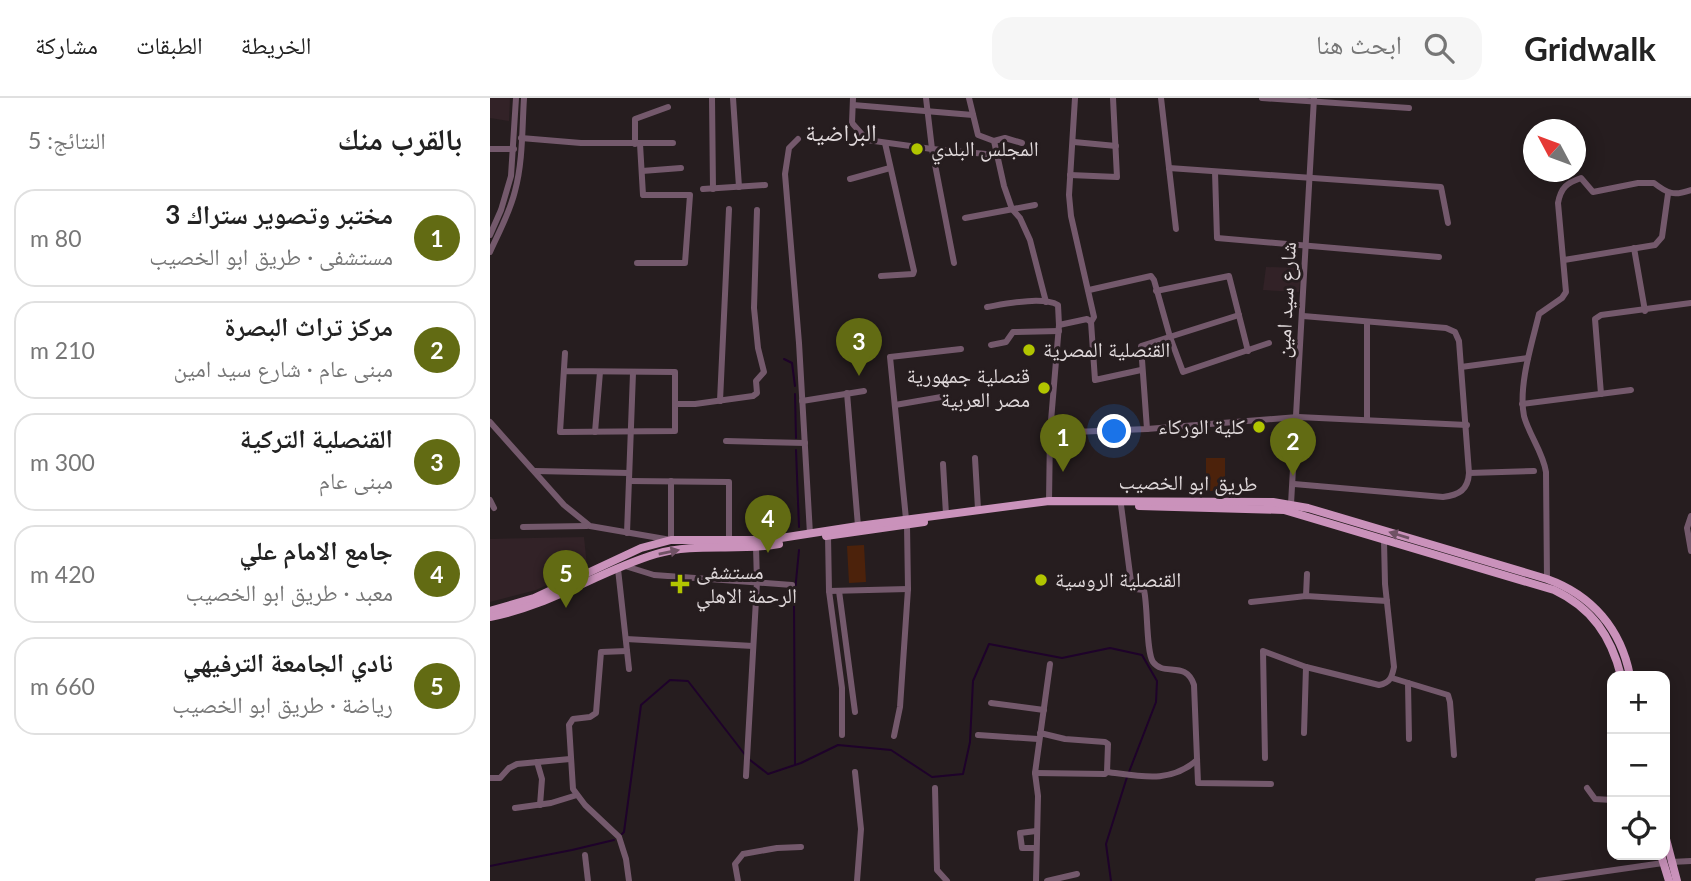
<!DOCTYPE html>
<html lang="ar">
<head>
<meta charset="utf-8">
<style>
	:root { --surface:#fff; --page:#f6f6f6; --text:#222; --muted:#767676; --line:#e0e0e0; --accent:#626b13 }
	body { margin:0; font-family:Lato,"Noto Naskh Arabic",sans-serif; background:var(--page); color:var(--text); direction:rtl }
	.controls { position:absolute; right:21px; bottom:21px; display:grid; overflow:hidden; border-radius:14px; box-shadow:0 4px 18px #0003 }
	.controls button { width:63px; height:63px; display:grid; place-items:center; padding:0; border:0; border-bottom:2px solid var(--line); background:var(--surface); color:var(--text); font:35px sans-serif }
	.compass { position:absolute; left:1033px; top:21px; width:63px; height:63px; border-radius:50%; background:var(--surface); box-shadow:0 4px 18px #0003; rotate:311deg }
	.you { position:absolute; left:625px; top:334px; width:24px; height:24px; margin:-18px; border:5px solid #fff; border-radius:50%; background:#1a73e8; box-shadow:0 0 0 10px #1a73e833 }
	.badge { display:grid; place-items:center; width:46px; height:46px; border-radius:50%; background:var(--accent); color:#fff; font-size:23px; font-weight:700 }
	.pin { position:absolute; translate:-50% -58px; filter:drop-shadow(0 2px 4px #0008) }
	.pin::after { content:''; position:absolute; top:37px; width:24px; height:21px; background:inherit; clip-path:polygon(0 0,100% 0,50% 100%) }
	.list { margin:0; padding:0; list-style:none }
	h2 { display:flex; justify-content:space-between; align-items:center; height:91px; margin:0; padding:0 28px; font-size:30px }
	h2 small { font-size:23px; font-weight:400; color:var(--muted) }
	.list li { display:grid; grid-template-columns:46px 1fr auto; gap:21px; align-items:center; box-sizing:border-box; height:98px; margin:0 14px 14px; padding:0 14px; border:2px solid var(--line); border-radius:21px }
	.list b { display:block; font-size:26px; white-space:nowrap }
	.list p { margin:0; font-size:23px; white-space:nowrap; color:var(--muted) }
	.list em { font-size:23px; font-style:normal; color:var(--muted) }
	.icon { flex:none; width:38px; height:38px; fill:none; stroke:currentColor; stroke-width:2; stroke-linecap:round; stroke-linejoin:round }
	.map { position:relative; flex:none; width:1201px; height:783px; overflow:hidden; direction:ltr }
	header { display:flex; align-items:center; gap:42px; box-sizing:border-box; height:98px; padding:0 35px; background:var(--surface); border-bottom:2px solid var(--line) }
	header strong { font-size:33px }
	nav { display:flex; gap:38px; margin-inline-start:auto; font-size:24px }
	.search { width:490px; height:63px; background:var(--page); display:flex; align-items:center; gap:18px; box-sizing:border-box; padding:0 24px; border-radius:21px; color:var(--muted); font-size:26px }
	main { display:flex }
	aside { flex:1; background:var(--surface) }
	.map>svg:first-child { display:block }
</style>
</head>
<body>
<header>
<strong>Gridwalk</strong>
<div class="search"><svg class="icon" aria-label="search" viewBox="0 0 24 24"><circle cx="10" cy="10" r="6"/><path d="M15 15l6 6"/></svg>ابحث هنا</div>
<nav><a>الخريطة</a><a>الطبقات</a><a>مشاركة</a></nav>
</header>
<main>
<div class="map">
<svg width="1201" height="783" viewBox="0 0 1201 783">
	<rect width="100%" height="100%" fill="#261d1f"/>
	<!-- built -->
	<g fill="#322227">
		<polygon points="0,0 20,0 19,23 0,20"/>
		<polygon points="776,169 811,170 809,194 773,192"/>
		<polygon points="94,439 97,468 46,492 0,504 0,441"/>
	</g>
	<!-- green -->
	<g fill="#4c220b">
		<rect x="716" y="360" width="19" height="33"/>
		<polygon points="374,447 376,484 359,485 357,448"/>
	</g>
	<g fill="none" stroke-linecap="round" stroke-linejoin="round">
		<!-- stream -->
		<g stroke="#1e022a" stroke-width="2">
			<polyline points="294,261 302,265 305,288"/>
			<polyline points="305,296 306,340"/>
			<polyline points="306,352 309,429"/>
			<polyline points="260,662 278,676 311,665 348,647 401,652 442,679 473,676 480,644 483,583 499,546 572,560 620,550 652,557 667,583 666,604 639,674"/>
			<polyline points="305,666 304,504 309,452"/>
			<polyline points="132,736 134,734 151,607 180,582 198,583 256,658"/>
			<polyline points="0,768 82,752 124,742"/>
			<polyline points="621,783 616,746 637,679"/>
		</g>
		<!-- minor -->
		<g stroke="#74596c" stroke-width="6">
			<polyline points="222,0 223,91"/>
			<polyline points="243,0 249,89"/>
			<polyline points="363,0 362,25 377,42 442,51 507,57"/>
			<polyline points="436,0 442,51 464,165"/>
			<polyline points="479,0 488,37 504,43 514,88 522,111 530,120 540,142 556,204"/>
			<polyline points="585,0 579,97 581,118 604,219 601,224 605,282 651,272"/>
			<polyline points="671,0 686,131"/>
			<polyline points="772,0 919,10"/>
			<polyline points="363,7 483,17"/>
			<polyline points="31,40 91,45 183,45"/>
			<polyline points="308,41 299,50 295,76 309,245 320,436"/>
			<polyline points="504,43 515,40 532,45"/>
			<polyline points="584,44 626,48"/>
			<polyline points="145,46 145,21 178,9"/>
			<polyline points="0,51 24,51"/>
			<polyline points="679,70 951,89 958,125"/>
			<polyline points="152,73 191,70"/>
			<polyline points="725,74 727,140 949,159"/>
			<polyline points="580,77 627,79 623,0"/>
			<polyline points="360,81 400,70"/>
			<polyline points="213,91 275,87"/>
			<polyline points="475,120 545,107"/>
			<polyline points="0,137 11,112 21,78 26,0"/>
			<polyline points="1144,150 1155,213"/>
			<path d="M0,154C9,134 20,114 25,93C33,63 32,31 34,0"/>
			<polyline points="1074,162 1165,147 1172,139 1178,96"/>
			<polyline points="147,165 195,165 200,97 153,97 150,46"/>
			<polyline points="391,178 423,176 424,173 395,45"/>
			<polyline points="599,192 661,178 664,182 680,239 693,274 779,245"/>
			<polyline points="666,193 739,178 758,253"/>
			<path d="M497,209C515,206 552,198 568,207L569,227L560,335L559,403"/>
			<polyline points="569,227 597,221 601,224"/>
			<polyline points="501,247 516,244 523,234 569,233"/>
			<polyline points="971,269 1038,260"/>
			<polyline points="74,273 185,274 185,333 70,334 75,255"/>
			<polyline points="357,295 368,428"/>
			<polyline points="1111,296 1105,221 1111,217 1201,205"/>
			<polyline points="230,303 239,111"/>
			<polyline points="312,303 374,293"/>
			<polyline points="185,306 205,306 263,298 267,295 266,283 274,274 268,250 264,210 267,112"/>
			<polyline points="1032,306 1141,292"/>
			<polyline points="405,307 457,298"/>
			<polyline points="877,322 877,224"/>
			<polyline points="0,324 74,407 100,428 181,442 181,383"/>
			<polyline points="657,331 651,248 749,217"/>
			<polyline points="105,334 110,274"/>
			<polyline points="560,335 657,331 808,319 977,327"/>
			<polyline points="236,343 315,345"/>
			<polyline points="485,360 488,411"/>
			<polyline points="453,366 456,416"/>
			<polyline points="45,373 139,375"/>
			<polyline points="979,375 1044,373"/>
			<polyline points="139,383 239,384 239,444"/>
			<path d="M804,386L953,399C969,397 978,392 979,375L969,243L965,234L956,230L813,218"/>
			<polyline points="0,402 4,410"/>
			<polyline points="801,406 824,0"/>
			<path d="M631,407L641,484L645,491L654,492C658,509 656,554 663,564C674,579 696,562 704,587L708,685L781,686"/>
			<polyline points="1201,418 1197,430 1201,453"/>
			<polyline points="416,421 400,259 471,251"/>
			<polyline points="33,429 97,428"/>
			<polyline points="137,435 143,275"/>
			<polyline points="338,438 339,493 352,590 352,637"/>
			<polyline points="135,468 164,477 302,487"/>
			<polyline points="128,471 139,571"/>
			<path d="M1057,481L1056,374C1053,354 1039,337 1034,318C1028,288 1042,245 1049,216L1072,200L1076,194L1068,105C1071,89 1077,85 1091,80L1103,94L1148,85H1164C1178,96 1184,98 1201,92"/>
			<polyline points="339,493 418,491"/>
			<polyline points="349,493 365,614"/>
			<polyline points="816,498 817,476"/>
			<polyline points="761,504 816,498 897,503"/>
			<polyline points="136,541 263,548"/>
			<polyline points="137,553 111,554 106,615 100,619 83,621 79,627 83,691 95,707 129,739 136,761 139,783"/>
			<polyline points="902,580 958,597 960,604 964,657"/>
			<polyline points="918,585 919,641"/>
			<polyline points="501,605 554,612"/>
			<polyline points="814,635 816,569"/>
			<polyline points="488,637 548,641"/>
			<polyline points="404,638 410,609 418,491 417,427"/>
			<path d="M775,660L773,553L816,569L889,587C900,585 902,579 904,569L895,486L894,443"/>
			<polyline points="47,664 52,681 50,707"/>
			<polyline points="365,674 371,731 367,783"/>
			<path d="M617,674C650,678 680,686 707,662"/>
			<polyline points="545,675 615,676 617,674 618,646 615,644 575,641 550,635"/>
			<polyline points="256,678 267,484 266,449"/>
			<polyline points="0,680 10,680 19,670 27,666 80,661"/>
			<polyline points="445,690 447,772 457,783"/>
			<polyline points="1097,690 1105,701 1122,702"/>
			<polyline points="25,710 61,705 87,697"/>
			<polyline points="546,750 532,750 530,735 546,733"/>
			<polyline points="95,757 98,783"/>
			<polyline points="1181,764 1201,763"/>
			<polyline points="248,783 245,766 253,756 287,750 311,749"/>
			<polyline points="546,783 548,698 545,675 560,566"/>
			<polyline points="557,783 587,776"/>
			<polyline points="1048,783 1173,765"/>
		</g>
		<!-- major -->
		<g stroke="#ca92bb" stroke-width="8">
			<path d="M649,408L794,412L1064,492C1102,510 1121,538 1131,578"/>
			<polyline points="336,438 434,424"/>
			<path d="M0,513L44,500L151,450L181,442H278L368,428L559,403L783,404L818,410L1057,481C1102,497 1131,531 1140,578"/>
			<path d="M0,519C60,508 109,473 166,456C206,444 248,454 289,446"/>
			<polyline points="1175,737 1187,783"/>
			<polyline points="1171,757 1179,783"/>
		</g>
	</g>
	<!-- one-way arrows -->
	<defs><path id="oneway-solid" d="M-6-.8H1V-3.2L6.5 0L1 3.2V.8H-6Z" transform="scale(1.75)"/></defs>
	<g fill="#705265">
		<use href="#oneway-solid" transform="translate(909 437) rotate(-163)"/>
		<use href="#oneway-solid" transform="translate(179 454) rotate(-11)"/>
	</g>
	<!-- markers -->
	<g fill="#b1c500" stroke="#261d1f" stroke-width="2.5">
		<circle cx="427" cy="51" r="7"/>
		<circle cx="539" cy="252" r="7"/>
		<circle cx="554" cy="290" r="7"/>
		<circle cx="769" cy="329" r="7"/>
		<circle cx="551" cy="482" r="7"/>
		<path d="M186.5 475.5h7v7h7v7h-7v7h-7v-7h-7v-7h7z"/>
	</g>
	<g text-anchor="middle" stroke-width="6" stroke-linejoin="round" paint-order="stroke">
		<!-- poi labels -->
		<g font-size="21" fill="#e0d9db" stroke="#261d1f" text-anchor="start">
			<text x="441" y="58">المجلس البلدي</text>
			<text x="553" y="259">القنصلية المصرية</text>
			<text x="540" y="285" text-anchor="end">قنصلية جمهورية<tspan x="540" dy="24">مصر العربية</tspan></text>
			<text x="755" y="336" text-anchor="end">كلية الوركاء</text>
			<text x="206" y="481">مستشفى<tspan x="206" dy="24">الرحمة الاهلي</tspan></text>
			<text x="565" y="489">القنصلية الروسية</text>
		</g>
		<!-- street labels -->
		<g font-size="21" fill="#e0d9db" stroke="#261d1f">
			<text transform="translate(796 202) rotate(-87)" y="7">شارع سيد امين</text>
			<text transform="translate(698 385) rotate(1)" y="7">طريق ابو الخصيب</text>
		</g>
		<!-- quarter labels -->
		<g font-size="24" fill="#e0d9db" stroke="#261d1f">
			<text x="351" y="43">البراضية</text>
		</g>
	</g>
</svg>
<div class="controls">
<button>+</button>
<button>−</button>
<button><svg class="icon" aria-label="locate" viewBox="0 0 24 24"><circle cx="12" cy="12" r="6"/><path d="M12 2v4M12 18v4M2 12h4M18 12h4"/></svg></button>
</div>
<svg class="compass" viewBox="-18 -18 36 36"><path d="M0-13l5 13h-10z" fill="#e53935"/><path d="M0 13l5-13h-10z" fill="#767676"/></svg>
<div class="you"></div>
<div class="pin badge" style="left:573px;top:374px">1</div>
<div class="pin badge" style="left:803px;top:378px">2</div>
<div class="pin badge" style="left:369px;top:278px">3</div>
<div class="pin badge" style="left:278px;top:455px">4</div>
<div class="pin badge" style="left:76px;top:510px">5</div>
</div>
<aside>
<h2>بالقرب منك<small>النتائج: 5</small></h2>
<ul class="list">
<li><span class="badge">1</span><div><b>مختبر وتصوير ستراك 3</b><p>مستشفى · طريق ابو الخصيب</p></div><em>80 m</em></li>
<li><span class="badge">2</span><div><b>مركز تراث البصرة</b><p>مبنى عام · شارع سيد امين</p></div><em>210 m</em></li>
<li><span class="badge">3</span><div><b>القنصلية التركية</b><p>مبنى عام</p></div><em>300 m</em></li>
<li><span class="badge">4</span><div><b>جامع الامام علي</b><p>معبد · طريق ابو الخصيب</p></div><em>420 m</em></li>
<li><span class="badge">5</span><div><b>نادي الجامعة الترفيهي</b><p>رياضة · طريق ابو الخصيب</p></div><em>660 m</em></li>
</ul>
</aside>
</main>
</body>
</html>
